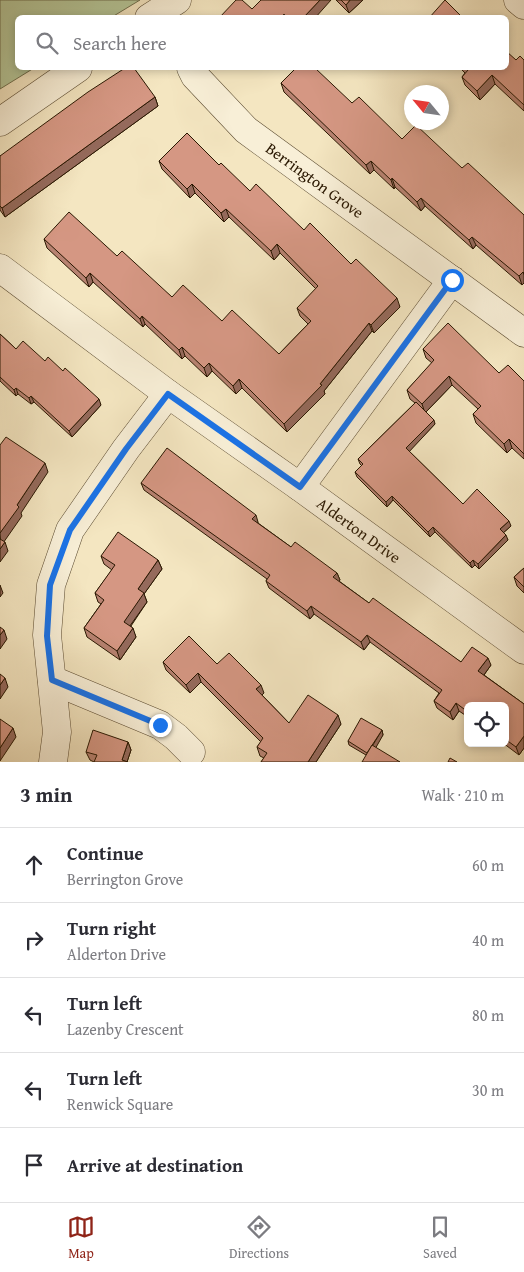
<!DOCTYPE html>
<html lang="en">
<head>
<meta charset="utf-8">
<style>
	:root { --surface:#fff; --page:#f7f7f7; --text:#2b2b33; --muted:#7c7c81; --line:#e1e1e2; --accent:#8f2418 }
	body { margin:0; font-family:"Gentium Book Plus",serif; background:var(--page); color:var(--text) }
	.controls { position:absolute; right:15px; bottom:15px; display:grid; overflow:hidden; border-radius:8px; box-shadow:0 2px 8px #0003 }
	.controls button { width:45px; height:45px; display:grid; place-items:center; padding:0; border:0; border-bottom:1px solid var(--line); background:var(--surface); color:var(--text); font:25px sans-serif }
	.compass { position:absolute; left:404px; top:85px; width:45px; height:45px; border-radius:50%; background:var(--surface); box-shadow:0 2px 8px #0003; rotate:299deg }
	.stop { position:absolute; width:15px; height:15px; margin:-11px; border:4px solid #1a73e8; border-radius:50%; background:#fff }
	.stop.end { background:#1a73e8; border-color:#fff; box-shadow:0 1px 5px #0008 }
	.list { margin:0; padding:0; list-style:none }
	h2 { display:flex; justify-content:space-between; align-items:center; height:65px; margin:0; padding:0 20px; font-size:21px }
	h2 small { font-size:16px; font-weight:400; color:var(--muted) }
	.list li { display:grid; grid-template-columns:32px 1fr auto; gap:15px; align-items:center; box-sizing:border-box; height:75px; padding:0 20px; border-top:1px solid var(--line) }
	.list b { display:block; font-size:19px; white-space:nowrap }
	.list p { margin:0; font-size:16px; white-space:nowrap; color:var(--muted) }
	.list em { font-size:16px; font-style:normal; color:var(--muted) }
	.icon { flex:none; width:28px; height:28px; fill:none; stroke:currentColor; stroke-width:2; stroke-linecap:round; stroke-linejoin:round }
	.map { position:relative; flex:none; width:524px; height:762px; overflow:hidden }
	.search { position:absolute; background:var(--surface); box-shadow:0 2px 8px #0003; left:15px; right:15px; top:15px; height:55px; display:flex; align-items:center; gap:12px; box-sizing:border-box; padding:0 18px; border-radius:8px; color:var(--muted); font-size:19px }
	.sheet { height:440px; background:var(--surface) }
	nav { display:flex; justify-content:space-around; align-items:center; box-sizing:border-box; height:70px; border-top:1px solid var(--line); background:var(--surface); font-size:14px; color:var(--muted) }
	nav a { display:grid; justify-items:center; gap:2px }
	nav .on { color:var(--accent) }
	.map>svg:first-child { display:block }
</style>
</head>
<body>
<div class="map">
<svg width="524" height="762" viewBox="0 0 524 762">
	<rect width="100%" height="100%" fill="#f4e6c1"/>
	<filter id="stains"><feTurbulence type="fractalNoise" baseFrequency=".004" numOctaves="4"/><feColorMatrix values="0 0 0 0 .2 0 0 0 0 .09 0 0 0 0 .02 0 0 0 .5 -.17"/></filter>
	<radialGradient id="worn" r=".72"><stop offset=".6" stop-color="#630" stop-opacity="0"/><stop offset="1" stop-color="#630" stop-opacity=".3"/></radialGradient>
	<!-- green -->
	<polygon fill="#b5c698" stroke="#706f4d" points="0,0 140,0 112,17 18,18 18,68 34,68 0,89"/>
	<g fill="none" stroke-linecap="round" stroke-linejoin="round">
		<defs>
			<g id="minor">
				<polyline points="518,0 524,5"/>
				<polyline points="149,18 177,0"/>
				<polyline points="191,68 195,76 246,130 524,333"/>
				<polyline points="0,122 78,68"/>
				<polyline points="0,268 168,394 300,487 524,650"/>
				<polyline points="300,487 452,280"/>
				<polyline points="52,680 160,725 176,737 191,752"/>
				<polyline points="53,762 57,732 47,635 51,585 70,530 126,449 168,394"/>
			</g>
		</defs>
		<!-- minor casing -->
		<use href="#minor" stroke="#5c4c32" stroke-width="29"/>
		<!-- minor -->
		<use href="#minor" stroke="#f8efd7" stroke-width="28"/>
	</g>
	<!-- wall -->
	<g fill="#b78271" stroke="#2a1802">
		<polygon points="336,0 363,0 349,13"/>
		<polygon points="516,60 524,60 524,111 495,84 480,100 465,85 462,77 465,73 460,68 506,68"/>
		<polygon points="281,83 352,103 402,139 462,168 524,215 524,283 522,285 476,245 473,249 425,206 421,211 395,187 394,189 374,170 370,174 284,92"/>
		<polygon points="155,97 158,106 5,217 0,210 0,156"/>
		<polygon points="159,161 219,165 250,191 304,230 351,264 400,307 374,333 372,331 324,391 325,394 287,432 242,388 236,394 212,371 207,377 185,356 182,359 145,324 143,327 93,282 89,287 47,248 44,239 117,256 172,297 222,321 279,354 308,324 300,316 297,308 316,289 280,253 274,260 229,217 224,222 195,193 190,198 162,169"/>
		<polygon points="0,334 16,349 45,361 101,405 72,437 34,402 31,404 18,394 16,396 0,381"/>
		<polygon points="423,349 524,381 524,459 512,448 507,453 476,423 473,414 478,409 452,385 426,412 435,424 409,451 463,504 511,526 503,533 508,540 479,569 475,565 472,568 435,532 430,537 393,500 387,507 357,477 355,472 362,466 360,464 358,459 415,403 410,399 407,390 432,363 426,358"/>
		<polygon points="141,483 258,522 258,523 291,547 337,573 340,580 339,581 369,603 461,662 491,665 484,675 524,704 524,748 519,755 503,743 505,743 505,706 468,706 468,717 459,711 453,720 437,708 434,701 439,693 370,642 364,650 314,614 310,619 269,588 266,581 267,579 144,490"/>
		<polygon points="101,556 158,560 162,569 144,594 147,602 131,626 136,637 120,660 87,637 84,628 101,604 98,602 95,593 112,570 104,564"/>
		<polygon points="524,568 524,593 517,586 514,577"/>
		<polygon points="163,662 217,664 264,693 262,695 289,723 341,724 316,762 261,762 264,758 260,756 257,747 261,742 201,682 190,693 166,670"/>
		<polygon points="382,730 383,735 366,755 349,745 348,741"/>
		<polygon points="128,742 131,750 127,762 94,762 90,760 86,752"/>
	</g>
	<!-- shaded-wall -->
	<g fill="#956a5c" stroke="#2a1802">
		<polygon points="320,0 331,0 315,18 303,18"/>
		<polygon points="350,0 363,0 349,13 346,5"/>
		<polygon points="492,75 495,84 480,100 477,91"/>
		<polygon points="155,97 158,106 5,217 2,208"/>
		<polygon points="371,161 374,170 370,174 366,165"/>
		<polygon points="392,178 395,187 394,189 391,180"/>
		<polygon points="192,184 195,193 190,198 187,189"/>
		<polygon points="421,198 425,206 421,211 417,202"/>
		<polygon points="226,209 229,217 224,222 221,213"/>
		<polygon points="472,237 476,245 473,249 469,240"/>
		<polygon points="277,244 280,253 274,260 271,251"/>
		<polygon points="523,272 524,275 524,283 522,285 519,276"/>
		<polygon points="90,273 93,282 89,287 86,278"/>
		<polygon points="397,298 400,307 374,333 371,325"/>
		<polygon points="142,316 145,324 143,327 140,319"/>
		<polygon points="369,323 372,331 324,391 325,394 287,432 284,424 320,384"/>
		<polygon points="182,347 185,356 182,359 179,350"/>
		<polygon points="209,363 212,371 207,377 204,368"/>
		<polygon points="449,376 452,385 425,413 422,404"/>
		<polygon points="239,379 242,388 236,394 233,386"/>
		<polygon points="16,388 18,394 16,396 14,390"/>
		<polygon points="31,396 34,402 31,404 29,398"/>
		<polygon points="99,399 101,405 72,437 69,431"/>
		<polygon points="434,420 435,424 408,453 406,448"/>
		<polygon points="509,439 512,448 507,453 504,444"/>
		<polygon points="45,463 48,472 21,513 22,516 1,546 0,533 17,505"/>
		<polygon points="392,496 393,500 387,507 386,502"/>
		<polygon points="256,515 258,522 255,527 252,519"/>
		<polygon points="509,521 511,526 502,534 500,529"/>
		<polygon points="433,527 435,532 430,537 428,532"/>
		<polygon points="506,535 508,540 479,569 478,564"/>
		<polygon points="5,542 8,551 0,562 0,549"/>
		<polygon points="158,560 162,569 144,594 147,602 127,630 124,622 138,589"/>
		<polygon points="473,560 475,565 472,568 470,563"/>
		<polygon points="337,573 340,580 336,585 333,577"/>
		<polygon points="0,585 3,593 0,597"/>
		<polygon points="311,606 314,614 310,619 307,611"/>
		<polygon points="133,628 136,637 120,660 117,651"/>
		<polygon points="4,630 7,639 0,649 0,635"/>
		<polygon points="367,635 370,642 364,650 361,642"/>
		<polygon points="488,658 491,665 481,679 478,671"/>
		<polygon points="198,673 201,682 190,693 186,685"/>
		<polygon points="5,678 8,687 0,699 0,685"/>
		<polygon points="261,685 264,693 259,698 256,689"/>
		<polygon points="456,703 459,711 453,720 450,712"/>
		<polygon points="338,715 341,724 316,762 308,762"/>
		<polygon points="13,728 16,737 0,761 0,748"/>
		<polygon points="382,730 383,735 370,758 368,753"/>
		<polygon points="524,736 524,748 519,755 516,747"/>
		<polygon points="128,742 131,750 127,762 122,760"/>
	</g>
	<!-- building -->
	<g fill="#d59783" stroke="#2a1802">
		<polygon points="236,0 242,0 252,9 261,0 320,0 303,18 287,18 284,14 281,18 219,18"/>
		<polygon points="341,0 350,0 346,5"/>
		<polygon points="445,0 463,18 429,18"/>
		<polygon points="506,51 516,60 520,56 524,60 524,105 492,75 477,91 462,77 468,70 465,68 506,68"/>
		<polygon points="125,68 134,68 155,97 2,208 0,206 0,156 88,92"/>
		<polygon points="296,68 315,68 352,103 359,97 402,139 416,125 462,168 468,163 524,215 524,273 523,272 519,276 472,237 469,240 421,198 417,202 392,178 391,180 371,161 366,165 281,83"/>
		<polygon points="187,133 219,165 221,163 250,191 256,184 304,230 310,223 351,264 356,259 397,298 371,325 369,323 320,384 322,385 284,424 239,379 233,386 209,363 204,368 182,347 179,350 142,316 140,319 90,273 86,278 44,239 69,212 117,256 122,251 172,297 183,285 222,321 232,310 279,354 311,321 297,308 318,286 277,244 271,251 226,209 221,213 192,184 187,189 159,161"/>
		<polygon points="448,323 499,373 508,365 524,381 524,454 509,439 504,444 473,414 481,406 449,376 422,404 407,390 434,360 423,349"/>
		<polygon points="0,334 16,349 23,341 45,361 48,357 63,371 65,368 99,399 69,431 31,396 29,398 16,388 14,390 0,377"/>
		<polygon points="416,402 434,420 406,448 463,504 477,489 509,521 500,529 506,535 478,564 473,560 470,563 433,527 428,532 392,496 386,502 355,472 363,464 358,459"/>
		<polygon points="6,437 45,463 17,505 19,507 0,533 0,445"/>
		<polygon points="167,448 256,515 252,519 291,547 295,542 337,573 333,577 369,603 373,598 461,662 472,647 488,658 478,671 524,704 524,736 516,747 505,739 505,706 468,706 468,712 456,703 450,712 434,701 442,690 367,635 361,642 311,606 307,611 266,581 270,575 141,483"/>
		<polygon points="118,532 158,560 138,589 144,593 124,622 133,628 117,651 84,628 104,600 95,593 115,565 101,556"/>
		<polygon points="0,539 5,542 0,549"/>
		<polygon points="524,568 524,587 514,577"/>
		<polygon points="0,627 4,630 0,635"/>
		<polygon points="189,636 217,664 229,653 261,685 256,689 289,723 308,695 338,715 308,762 261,762 267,753 257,747 263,738 198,673 186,685 163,662"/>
		<polygon points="0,674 5,678 0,685"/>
		<polygon points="361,718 382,730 367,753 348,741"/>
		<polygon points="0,719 13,728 0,748"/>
		<polygon points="93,730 128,742 122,760 128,762 94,762 97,755 86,752"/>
		<polygon points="372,745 400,762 362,762"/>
		<polygon points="450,758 457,762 448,762"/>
	</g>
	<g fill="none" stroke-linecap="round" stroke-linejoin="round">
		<!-- route -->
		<polyline stroke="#1a73e8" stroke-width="6" points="160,725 52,680 47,636 50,585 70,530 126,449 168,394 300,487 452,280"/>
	</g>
	<g text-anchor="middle" stroke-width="4" stroke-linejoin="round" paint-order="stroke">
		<!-- street labels -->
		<g font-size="16" fill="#2a1802" stroke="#f8efd7">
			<text transform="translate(315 180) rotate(36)" y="6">Berrington Grove</text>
			<text transform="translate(359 530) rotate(36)" y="6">Alderton Drive</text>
		</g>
	</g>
	<rect width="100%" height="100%" filter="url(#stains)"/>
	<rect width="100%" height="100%" fill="url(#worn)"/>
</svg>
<div class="controls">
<button><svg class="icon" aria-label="locate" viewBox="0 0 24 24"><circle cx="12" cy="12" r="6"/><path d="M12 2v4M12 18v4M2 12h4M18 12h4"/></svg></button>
</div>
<svg class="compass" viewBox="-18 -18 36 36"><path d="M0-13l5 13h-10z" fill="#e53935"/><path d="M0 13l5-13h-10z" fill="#7c7c81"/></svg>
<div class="stop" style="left:452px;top:280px"></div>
<div class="stop end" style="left:160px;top:725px"></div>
<div class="search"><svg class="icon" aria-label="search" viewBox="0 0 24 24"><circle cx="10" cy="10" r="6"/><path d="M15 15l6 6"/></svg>Search here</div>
</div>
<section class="sheet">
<h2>3 min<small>Walk · 210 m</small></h2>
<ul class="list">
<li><svg class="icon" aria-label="ahead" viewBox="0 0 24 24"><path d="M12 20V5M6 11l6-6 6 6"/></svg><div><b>Continue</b><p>Berrington Grove</p></div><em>60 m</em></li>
<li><svg class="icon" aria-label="right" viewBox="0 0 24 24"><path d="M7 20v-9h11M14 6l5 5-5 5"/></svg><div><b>Turn right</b><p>Alderton Drive</p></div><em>40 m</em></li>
<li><svg class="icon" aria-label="left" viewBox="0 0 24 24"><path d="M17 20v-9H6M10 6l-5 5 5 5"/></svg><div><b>Turn left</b><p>Lazenby Crescent</p></div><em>80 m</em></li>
<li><svg class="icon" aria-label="left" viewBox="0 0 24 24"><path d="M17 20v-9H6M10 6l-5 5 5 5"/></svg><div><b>Turn left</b><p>Renwick Square</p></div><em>30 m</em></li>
<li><svg class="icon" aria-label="arrive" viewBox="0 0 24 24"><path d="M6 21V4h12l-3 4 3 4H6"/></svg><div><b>Arrive at destination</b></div></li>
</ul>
</section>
<nav>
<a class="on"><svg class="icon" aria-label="map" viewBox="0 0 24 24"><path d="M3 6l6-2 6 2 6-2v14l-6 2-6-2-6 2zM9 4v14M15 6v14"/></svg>Map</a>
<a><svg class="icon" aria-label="directions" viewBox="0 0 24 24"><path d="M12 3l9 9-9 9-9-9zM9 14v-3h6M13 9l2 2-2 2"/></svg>Directions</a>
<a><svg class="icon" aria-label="saved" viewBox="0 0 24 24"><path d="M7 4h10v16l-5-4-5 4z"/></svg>Saved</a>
</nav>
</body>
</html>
